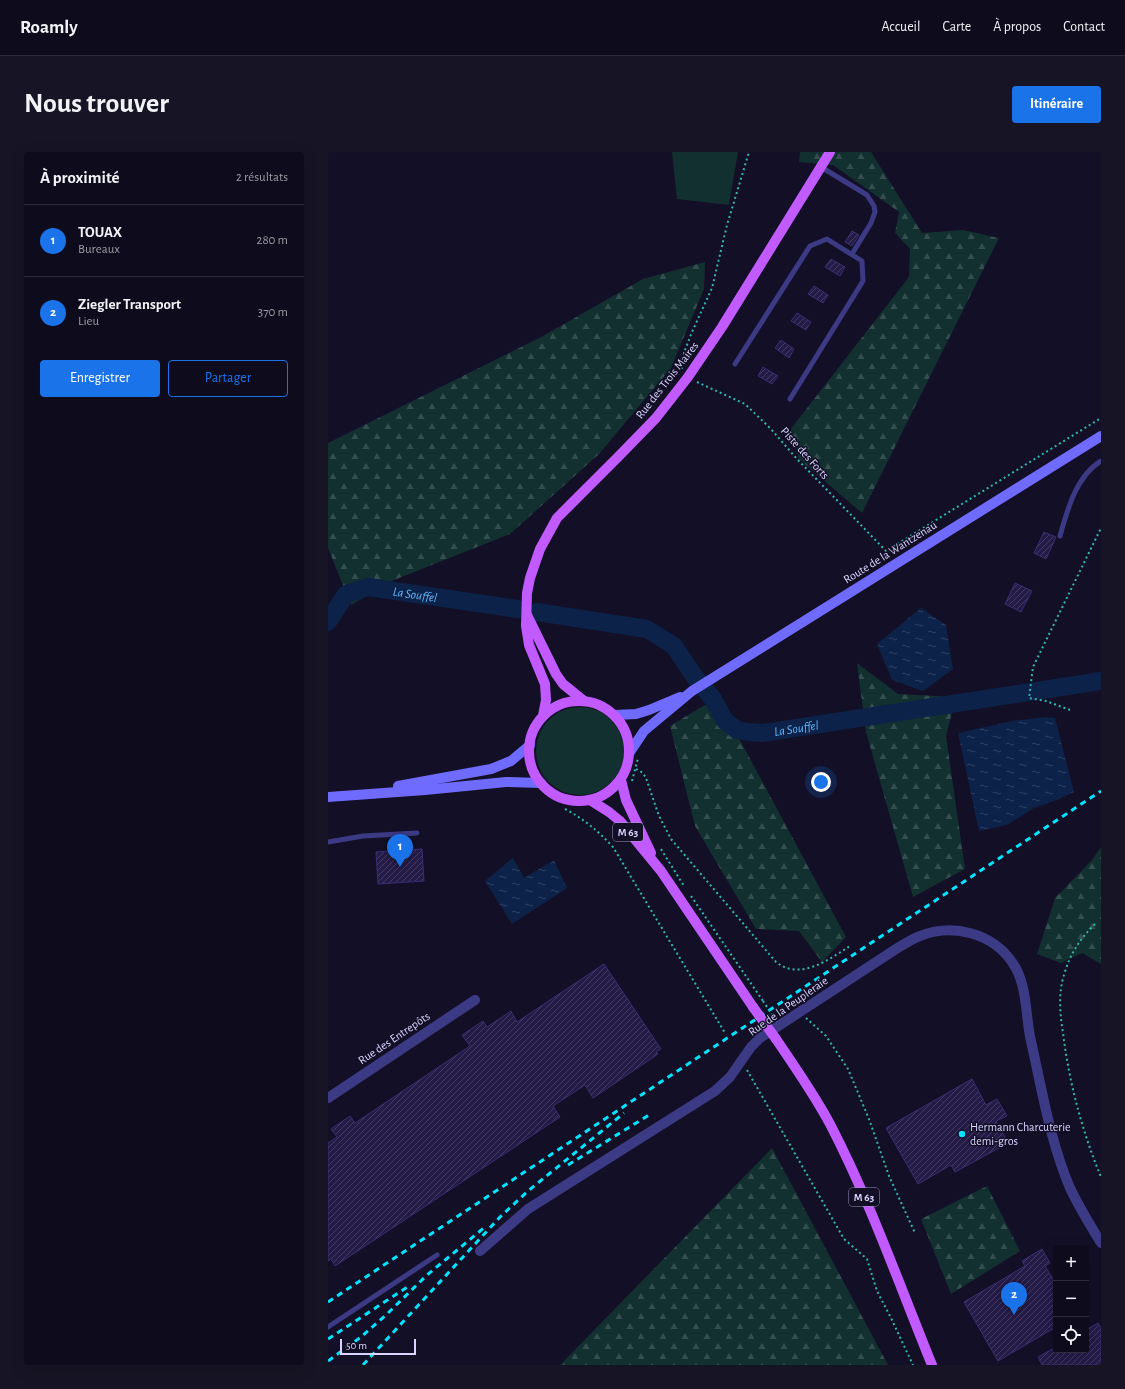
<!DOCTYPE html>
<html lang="fr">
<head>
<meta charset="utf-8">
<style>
	:root { --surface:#0e0b1c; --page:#171425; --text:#f1f3f6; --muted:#9b9ba3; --line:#2e2b3b; --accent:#1a73e8 }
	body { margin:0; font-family:"Alegreya Sans",sans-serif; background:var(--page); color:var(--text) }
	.controls { position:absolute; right:12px; bottom:12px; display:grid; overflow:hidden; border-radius:4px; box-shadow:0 4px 16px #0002 }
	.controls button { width:36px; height:36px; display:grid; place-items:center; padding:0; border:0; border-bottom:1px solid var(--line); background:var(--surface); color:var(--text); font:20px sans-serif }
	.scale { position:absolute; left:12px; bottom:10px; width:76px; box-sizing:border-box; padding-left:4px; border:2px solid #d9d4ff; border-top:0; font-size:11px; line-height:14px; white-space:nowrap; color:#d9d4ff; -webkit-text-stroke:3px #130f26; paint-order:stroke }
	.you { position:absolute; left:493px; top:630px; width:14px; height:14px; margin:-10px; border:3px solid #fff; border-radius:50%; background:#1a73e8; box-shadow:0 0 0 6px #1a73e833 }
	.badge { display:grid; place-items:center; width:26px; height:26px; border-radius:50%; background:var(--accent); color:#fff; font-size:13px; font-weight:700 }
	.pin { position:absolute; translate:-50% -33px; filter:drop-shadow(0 1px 2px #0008) }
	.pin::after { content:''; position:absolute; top:21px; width:14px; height:12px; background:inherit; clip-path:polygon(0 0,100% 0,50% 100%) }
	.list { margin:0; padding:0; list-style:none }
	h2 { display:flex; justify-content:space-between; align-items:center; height:52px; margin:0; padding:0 16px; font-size:17px }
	h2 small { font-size:13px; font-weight:400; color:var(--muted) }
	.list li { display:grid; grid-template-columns:26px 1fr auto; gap:12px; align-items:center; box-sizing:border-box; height:72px; padding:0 16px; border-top:1px solid var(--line) }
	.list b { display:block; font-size:15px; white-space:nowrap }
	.list p { margin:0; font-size:13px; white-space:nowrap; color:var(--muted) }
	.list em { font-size:13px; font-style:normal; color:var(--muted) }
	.actions { display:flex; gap:8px; padding:12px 16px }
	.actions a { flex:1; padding:9px 0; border:1px solid var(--accent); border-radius:4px; text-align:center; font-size:14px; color:var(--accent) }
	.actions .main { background:var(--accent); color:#fff }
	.icon { flex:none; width:22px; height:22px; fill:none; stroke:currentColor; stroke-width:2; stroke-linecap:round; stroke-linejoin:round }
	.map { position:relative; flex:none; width:773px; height:1213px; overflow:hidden; border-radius:4px }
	header { display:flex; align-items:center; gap:24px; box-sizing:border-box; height:56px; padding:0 20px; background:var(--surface); border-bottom:1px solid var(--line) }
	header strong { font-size:19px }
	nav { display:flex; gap:22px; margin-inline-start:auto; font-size:14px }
	.intro { display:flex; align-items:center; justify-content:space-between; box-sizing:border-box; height:96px; padding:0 24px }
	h1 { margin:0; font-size:28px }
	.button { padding:10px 18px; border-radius:4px; background:var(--accent); color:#fff; font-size:14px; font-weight:700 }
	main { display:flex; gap:24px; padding:0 24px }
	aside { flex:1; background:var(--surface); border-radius:4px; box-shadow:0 4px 16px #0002 }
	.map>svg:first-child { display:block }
</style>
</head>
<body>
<header>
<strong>Roamly</strong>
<nav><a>Accueil</a><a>Carte</a><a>À propos</a><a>Contact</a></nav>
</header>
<div class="intro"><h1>Nous trouver</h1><a class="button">Itinéraire</a></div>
<main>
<aside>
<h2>À proximité<small>2 résultats</small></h2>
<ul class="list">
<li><span class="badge">1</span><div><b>TOUAX</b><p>Bureaux</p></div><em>280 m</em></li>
<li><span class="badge">2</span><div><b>Ziegler Transport</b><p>Lieu</p></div><em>370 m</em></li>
</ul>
<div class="actions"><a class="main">Enregistrer</a><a>Partager</a></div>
</aside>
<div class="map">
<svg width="773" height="1213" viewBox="0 0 773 1213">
	<defs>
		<pattern id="forest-firs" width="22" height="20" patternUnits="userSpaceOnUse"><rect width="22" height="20" fill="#12302f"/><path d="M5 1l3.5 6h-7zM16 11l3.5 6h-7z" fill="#344d4e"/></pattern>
		<pattern id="water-ripples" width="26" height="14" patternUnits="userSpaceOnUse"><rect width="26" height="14" fill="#0c2248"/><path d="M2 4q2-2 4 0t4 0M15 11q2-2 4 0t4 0" fill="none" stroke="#2f4163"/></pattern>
		<pattern id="building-hatch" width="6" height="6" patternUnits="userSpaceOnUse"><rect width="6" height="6" fill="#241b47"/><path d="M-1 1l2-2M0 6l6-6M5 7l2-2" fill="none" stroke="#433b63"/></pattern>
	</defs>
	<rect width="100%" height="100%" fill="#130f26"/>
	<!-- green -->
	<g fill="#12302f">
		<polygon points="344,0 410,0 401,53 349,47"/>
		<circle cx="252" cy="599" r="44"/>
	</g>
	<!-- forest -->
	<g fill="url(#forest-firs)">
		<polygon points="472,0 543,0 594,81 635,78 671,86 534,361 471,307 462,278 581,125 582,97 567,81 571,60 505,13 471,10"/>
		<polygon points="377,110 376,137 343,216 271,302 182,382 66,428 23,453 0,396 0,291 215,184 315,127"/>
		<polygon points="529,511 570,542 628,545 618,584 637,717 585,745 538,580"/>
		<polygon points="380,551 413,590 518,785 494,810 471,779 428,777 367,674 342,574"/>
		<polygon points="773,695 773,812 754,801 733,811 709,802 727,746 764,708"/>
		<polygon points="444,996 560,1213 232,1213"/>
		<polygon points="659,1034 692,1099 623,1142 593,1067"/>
	</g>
	<!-- water -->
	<g fill="url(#water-ripples)">
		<polygon points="593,456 618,473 625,517 595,539 564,528 549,492"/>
		<polygon points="718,565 727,566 746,640 731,647 704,657 679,673 651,679 630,581 684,569"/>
		<polygon points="185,706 196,726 226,708 239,736 184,772 157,729"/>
	</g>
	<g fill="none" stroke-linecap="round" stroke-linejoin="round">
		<!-- river -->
		<g stroke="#0c2248" stroke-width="18">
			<path id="s1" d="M209,460L319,477L346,494L366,524L385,547L397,569L409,578L420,580L434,581L773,529"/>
			<path id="s2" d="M0,470L18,442L40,435L190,457"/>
		</g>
	</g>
	<!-- building -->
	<g fill="url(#building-hatch)" stroke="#3b2d73">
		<polygon points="524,79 531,83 524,94 517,90"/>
		<polygon points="503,107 517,115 512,124 497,115"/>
		<polygon points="486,134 500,143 495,151 480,142"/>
		<polygon points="469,161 483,170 478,178 463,169"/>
		<polygon points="453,188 466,197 461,206 447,196"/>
		<polygon points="435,215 450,224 444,232 430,224"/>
		<polygon points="716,380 728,385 718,407 706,401"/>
		<polygon points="687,431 704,439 693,460 677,452"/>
		<polygon points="94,697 96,729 50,732 48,700"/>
		<polygon points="276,812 333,897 328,900 330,902 265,946 257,933 225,954 232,965 7,1114 3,1107 0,1109 0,991 9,985 3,977 22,964 27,971 142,894 134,883 155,869 159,875 183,859 189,870"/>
		<polygon points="644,927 658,953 669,947 679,964 668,969 680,991 627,1020 623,1013 590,1032 558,976"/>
		<polygon points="714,1097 722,1111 717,1114 728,1132 728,1175 670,1209 636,1150 697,1114 694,1109"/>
		<polygon points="770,1171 773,1176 773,1213 714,1213 710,1205 728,1195 728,1198 758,1198 758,1178"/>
	</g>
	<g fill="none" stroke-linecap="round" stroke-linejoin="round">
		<!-- path -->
		<g stroke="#2fb8b0" stroke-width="2" stroke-dasharray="2 3" stroke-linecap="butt">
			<polyline points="354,217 352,211 364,180 384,136 399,73 421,0"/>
			<polyline points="369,230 417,252 442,276 469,307 558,399 773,266"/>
			<polyline points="742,558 718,549 701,546 705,515 773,376"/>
			<path d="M308,617L315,621L318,626L331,664L343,687L448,810C472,829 500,808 522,794"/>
			<polyline points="304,629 310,606"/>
			<path d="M237,657C256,667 270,679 285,695L397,881"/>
			<polyline points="333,697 356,734"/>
			<polyline points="363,744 435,849"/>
			<path d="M767,772C751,788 742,802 736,823C730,842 732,862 735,881C741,930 754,979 773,1025"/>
			<polyline points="478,866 498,884 520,917 541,967 561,1024 587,1081"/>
			<polyline points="419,918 516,1087 539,1107 549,1139 563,1166 585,1213"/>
		</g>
		<!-- service -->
		<g stroke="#3d3a85" stroke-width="5">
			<polyline points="493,15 539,43 546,54 547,60 543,71 524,102"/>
			<polyline points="407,212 482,94 499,87 534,109 535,129 462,247"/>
			<path d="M732,384C739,359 748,324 773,309"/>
			<polyline points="0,690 35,684 89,681"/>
			<polyline points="0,1175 109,1103"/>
		</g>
		<!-- minor -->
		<g stroke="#3d3a85" stroke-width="10">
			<polyline points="0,946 147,848"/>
			<path d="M152,1099L200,1057L387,939L402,925L423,895L432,886L568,797C576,792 584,787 592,784C625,771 664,781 684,810C700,832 697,864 703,889C714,938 722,989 742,1036C751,1055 762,1073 773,1091"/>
		</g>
		<!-- secondary -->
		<g stroke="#6f6bff" stroke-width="10">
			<polyline points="287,563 308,562 321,558 352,545"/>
			<polyline points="302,600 316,579 364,539 773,284"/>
			<polyline points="70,634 163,617 183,609 202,593"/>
			<polyline points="0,645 97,638 178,630 213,631"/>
		</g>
		<!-- primary -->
		<g stroke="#c25bff" stroke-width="10">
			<polyline points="199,463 228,522 235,532 256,549"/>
			<circle cx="251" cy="599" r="50"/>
			<polyline points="215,564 218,548 217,532 201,493 198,474 199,441 202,426 212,397 229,366 291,304 328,266 360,225 394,175 502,0"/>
			<polyline points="293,628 298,648 323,701"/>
			<polyline points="262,648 281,660 292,669 333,719 425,855"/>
			<path d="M448,887C467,915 486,942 502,972C542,1049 571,1132 604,1213"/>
		</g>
		<!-- rail -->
		<g stroke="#00e5ff" stroke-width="3" stroke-dasharray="6 5" stroke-linecap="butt">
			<polyline points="240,1013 321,963"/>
			<polyline points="0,1150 773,639"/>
			<polyline points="0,1187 81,1134"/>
			<polyline points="0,1209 33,1185 59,1162 99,1123 157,1075"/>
			<polyline points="35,1213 172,1065 200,1039 296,961"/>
		</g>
		<!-- path-bridge -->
		<polyline stroke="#2fb8b0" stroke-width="2" stroke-dasharray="2 3" stroke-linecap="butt" points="435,849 449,870"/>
		<!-- primary-bridge -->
		<polyline stroke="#c25bff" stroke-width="10" points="425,855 448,887"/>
	</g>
	<!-- markers -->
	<circle fill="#00e5ff" stroke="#130f26" stroke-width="1.5" cx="634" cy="982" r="4"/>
	<g text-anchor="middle" stroke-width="3" stroke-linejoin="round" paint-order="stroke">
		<!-- shield labels -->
		<g fill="#130f26" stroke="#9e99be" stroke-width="1">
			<rect x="285" y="671" width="30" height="18" rx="3"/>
			<rect x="521" y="1036" width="30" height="18" rx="3"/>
		</g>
		<g font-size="11" font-weight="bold" fill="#d9d4ff">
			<text x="300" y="684">M 63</text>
			<text x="536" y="1049">M 63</text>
		</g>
		<!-- street labels -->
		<g font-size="12" fill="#d9d4ff" stroke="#130f26">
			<text transform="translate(339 228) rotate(-52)" y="4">Rue des Trois Maires</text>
			<text transform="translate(477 301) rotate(48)" y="4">Piste des Forts</text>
			<text transform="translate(562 400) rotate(-32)" y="4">Route de la Wantzenau</text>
			<text transform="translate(460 854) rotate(-35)" y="4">Rue de la Peupleraie</text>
			<text transform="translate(66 886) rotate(-34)" y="4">Rue des Entrepôts</text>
		</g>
		<!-- poi labels -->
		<g font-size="12" fill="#d9d4ff" stroke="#130f26" text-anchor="start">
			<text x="642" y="979">Hermann Charcuterie<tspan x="642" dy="14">demi-gros</tspan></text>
		</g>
		<!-- water labels -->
		<g font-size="13" font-style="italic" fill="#62b6ff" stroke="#130f26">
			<text dy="5" stroke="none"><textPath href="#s2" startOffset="104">La Souffel</textPath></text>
			<text dy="5" stroke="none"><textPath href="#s1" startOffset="309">La Souffel</textPath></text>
		</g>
	</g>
</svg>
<div class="controls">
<button>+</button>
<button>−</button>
<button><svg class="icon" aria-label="locate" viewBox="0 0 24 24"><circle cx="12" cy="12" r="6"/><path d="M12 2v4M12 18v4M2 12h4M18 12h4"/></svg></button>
</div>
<div class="scale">50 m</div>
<div class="you"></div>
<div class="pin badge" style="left:72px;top:715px">1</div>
<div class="pin badge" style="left:686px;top:1163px">2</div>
</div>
</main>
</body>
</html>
